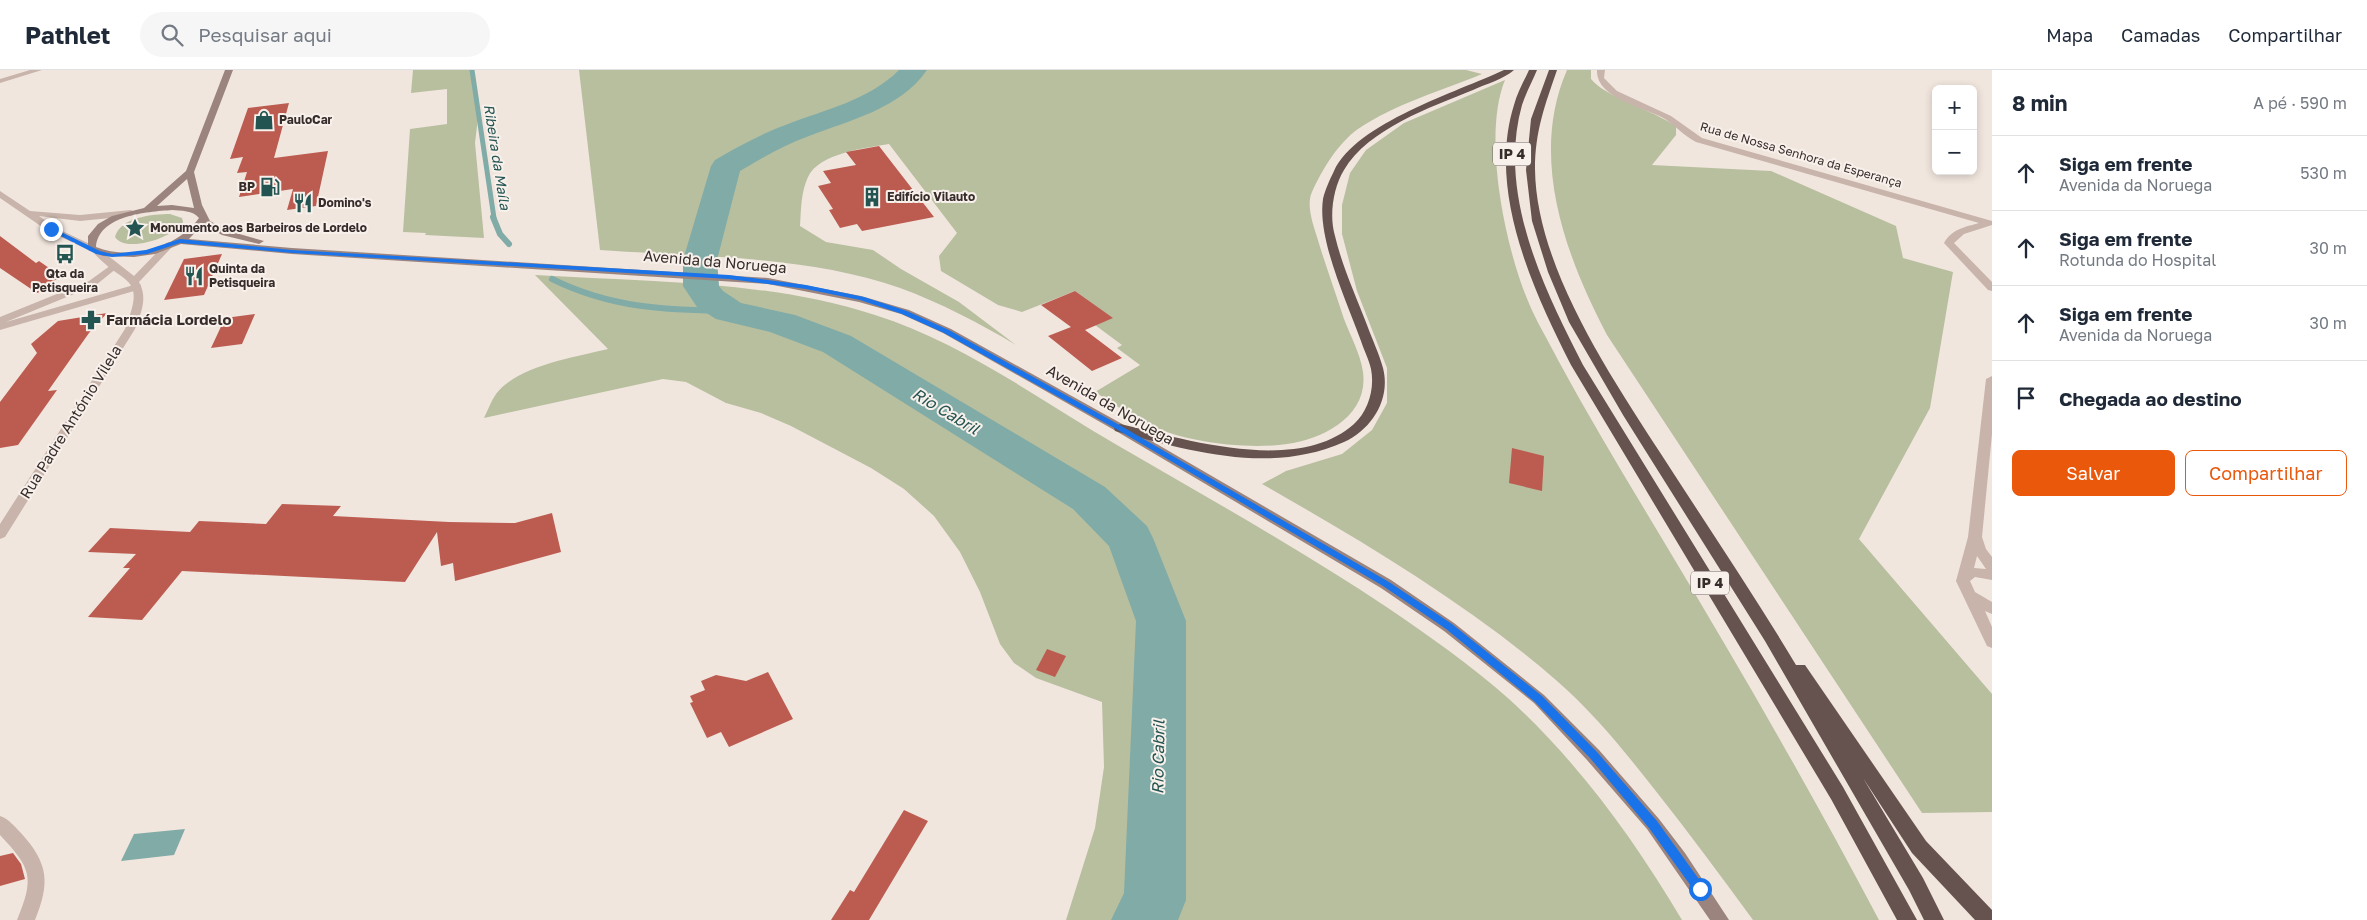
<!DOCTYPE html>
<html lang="pt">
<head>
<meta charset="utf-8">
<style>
	:root { --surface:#fff; --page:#f6f6f7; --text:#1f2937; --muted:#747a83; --line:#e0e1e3; --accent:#ea580c }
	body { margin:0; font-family:"Golos Text",sans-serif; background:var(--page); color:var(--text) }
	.controls { position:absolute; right:15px; top:15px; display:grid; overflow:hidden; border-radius:8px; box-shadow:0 2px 8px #0003 }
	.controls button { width:45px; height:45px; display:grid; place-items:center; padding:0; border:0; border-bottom:1px solid var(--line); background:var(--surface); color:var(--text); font:25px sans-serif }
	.stop { position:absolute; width:15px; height:15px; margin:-11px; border:4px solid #1a73e8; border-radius:50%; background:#fff }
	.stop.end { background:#1a73e8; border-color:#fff; box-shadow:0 1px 5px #0008 }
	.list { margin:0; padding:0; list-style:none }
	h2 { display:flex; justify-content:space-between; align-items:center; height:65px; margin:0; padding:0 20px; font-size:21px }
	h2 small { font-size:16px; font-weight:400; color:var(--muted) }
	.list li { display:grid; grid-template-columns:32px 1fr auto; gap:15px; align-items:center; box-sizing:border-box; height:75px; padding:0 20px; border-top:1px solid var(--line) }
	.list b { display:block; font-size:19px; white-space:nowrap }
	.list p { margin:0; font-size:16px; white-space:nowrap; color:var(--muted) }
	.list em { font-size:16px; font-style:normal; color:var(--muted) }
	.actions { display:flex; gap:10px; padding:15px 20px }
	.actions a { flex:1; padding:11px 0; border:1px solid var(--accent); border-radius:8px; text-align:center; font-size:18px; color:var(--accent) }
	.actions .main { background:var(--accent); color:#fff }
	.icon { flex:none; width:28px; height:28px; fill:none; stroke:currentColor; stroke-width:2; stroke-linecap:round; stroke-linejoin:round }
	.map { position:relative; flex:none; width:1992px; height:850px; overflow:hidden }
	header { display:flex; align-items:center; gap:30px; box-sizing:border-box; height:70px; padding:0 25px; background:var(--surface); border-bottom:1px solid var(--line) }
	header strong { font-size:24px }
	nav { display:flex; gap:28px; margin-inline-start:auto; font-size:18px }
	.search { width:350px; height:45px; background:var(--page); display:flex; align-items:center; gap:12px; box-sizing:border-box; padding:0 18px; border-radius:28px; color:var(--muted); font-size:19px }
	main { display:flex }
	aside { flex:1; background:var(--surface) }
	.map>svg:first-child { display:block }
</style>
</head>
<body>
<header>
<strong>Pathlet</strong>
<div class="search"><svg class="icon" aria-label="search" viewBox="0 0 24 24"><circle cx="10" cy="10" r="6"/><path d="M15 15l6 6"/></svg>Pesquisar aqui</div>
<nav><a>Mapa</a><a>Camadas</a><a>Compartilhar</a></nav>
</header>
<main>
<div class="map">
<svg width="1992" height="850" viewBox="0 0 1992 850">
	<rect width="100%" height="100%" fill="#f1e6de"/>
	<!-- green -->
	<g fill="#b8bf9f">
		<polygon points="413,0 472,0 479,39 475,73 484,168 425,165 426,163 403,162 410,59 447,54 447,19 411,23"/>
		<path d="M579,0H1466L1482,4C1441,21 1395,34 1358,59C1338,73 1322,100 1312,122C1306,135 1313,154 1317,167C1325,194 1335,221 1344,249C1351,267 1360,283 1363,302C1369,346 1323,369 1287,374C1246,380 1180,372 1143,352C1127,343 1111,332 1095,322L1140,295L1117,278L1122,275L1095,255L1112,248L1075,221L1022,242L998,235L941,201L939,186L957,163L889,74C866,78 819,83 808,107C801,122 801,139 800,156L826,172L873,180L901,199L959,232L1016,275C979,253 941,233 900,218C805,185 699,187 600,180Z"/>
		<path d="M1567,0H1591V9C1605,27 1654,41 1676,56V65L1652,95L1771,101L1896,156L1903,188L1953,202L1930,338L1859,469L1992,624V742L1922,743L1607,265C1565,185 1529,87 1567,0Z"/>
		<path d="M1505,10C1482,66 1505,177 1528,231C1536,251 1548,270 1558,290C1592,353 1630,415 1667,477C1741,600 1812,723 1879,850H1753C1721,806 1689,763 1655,720C1625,682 1594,643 1557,611C1470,535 1362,471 1262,414L1286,401L1342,384L1372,360L1387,333V298L1357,221L1342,164V135L1350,103L1366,80L1404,53Z"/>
		<path d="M170,144L182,148L183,152C175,167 126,184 115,167C120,147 153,144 170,144Z"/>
		<path d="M535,205C648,212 767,210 875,245C961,272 1040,330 1117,375C1208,428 1300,479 1388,538C1429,566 1471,595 1509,629C1578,692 1634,769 1682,850H1066L1095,758L1104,697L1102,632L1036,608L1014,593L1000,574L980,522L960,482L934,446L904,419L871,398L791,356L761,343L726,333L686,312L663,309L484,348C488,340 491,331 496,324C517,296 575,287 608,279Z"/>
	</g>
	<!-- water -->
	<polygon fill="#80aba7" points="185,759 174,785 121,791 134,764"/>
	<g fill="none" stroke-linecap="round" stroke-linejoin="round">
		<!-- stream-far1 -->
		<polyline stroke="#80aba7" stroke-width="5" points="472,0 494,148"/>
		<!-- stream -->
		<g stroke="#80aba7" stroke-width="6">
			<polyline points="493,147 500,164 509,174"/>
			<path d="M552,209C611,238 664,240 729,241"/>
		</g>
		<!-- river -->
		<path fill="#80aba7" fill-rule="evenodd" d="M899,0H927C900,39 850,50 809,66C784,75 762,88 740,101L717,190L719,216L723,221L741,233L795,245L851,266L1105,417L1147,456L1153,468L1186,551V830L1178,850H1111L1124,823L1136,551L1109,476L1073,439L823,282L770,262L716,249L697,237L683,216V190L711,96L715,90C739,76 763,63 788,54C827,39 869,30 899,0Z"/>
	</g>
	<!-- building -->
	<g fill="#bc5c51">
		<polygon points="289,33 274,88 328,81 316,136 287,140 293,119 239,127 247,102 237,103 243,87 230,89 248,38"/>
		<polygon points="879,76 934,147 862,161 857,154 840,158 829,140 833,139 818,116 831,113 823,101 856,95 846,82"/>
		<polygon points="0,166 36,193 39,191 62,207 53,211 58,215 37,223 0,198"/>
		<polygon points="222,184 204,225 164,230 184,189"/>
		<polygon points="1075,221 1113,248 1085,260 1122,288 1092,301 1048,266 1071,257 1041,235"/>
		<polygon points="107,243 89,263 48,321 57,320 18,375 0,378 0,332 37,283 31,274 58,251"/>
		<polygon points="255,244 242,274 211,278 225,248"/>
		<polygon points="1512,378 1544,386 1542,421 1509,413"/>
		<polygon points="282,434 341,436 333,446 449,452 515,453 552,443 561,482 455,511 453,493 441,496 437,462 405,512 182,501 142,550 88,547 130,498 123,498 136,484 88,482 110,458 190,462 199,451 266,454"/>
		<polygon points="1047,579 1066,586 1055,607 1036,600"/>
		<polygon points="768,602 793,649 729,677 721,662 707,668 690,633 693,632 690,626 705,620 701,611 716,605 746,611"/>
		<polygon points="904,740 928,751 869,850 831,850 850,820 854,822"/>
		<polygon points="13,783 21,794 25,809 0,816 0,786"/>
	</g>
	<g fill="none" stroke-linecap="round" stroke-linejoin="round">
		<!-- minor -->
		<g fill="#c8b4ab" fill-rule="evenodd">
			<polygon points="30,0 42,0 0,13 0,9"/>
			<path d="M1597,0H1605L1604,8L1617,21L1671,46L1702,68L1992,151V155L1964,164L1954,173L1992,212V221L1988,220L1944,173C1952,159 1965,157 1979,153L1696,72C1684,66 1676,56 1665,49C1645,38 1595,28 1597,0Z"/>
			<polygon points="114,193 119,196 117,198 96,215 6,252 137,214 141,215 141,219 0,260 0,247 89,211"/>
			<path d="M1992,306V364L1982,467L1986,479L1992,487V510L1975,507L1970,511L1975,522L1992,532V544L1985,541L1992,557V578L1987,576L1956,511L1968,467L1986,309ZM1977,486L1986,499L1974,498Z"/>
		</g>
		<!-- tertiary -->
		<g fill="#c8b4ab" fill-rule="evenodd">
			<polygon points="0,121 30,141 80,145 131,140 136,143 131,146 80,151 39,146 54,157 94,176 96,178 91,181 48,161 0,128"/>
			<path d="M169,172L172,173V177L139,212C148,228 141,243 135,259L5,467L0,469V454L125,259C147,203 124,217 94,183L99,180L102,181L134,206L166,173Z"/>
			<path d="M0,746C9,749 15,757 21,763C49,794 50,813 35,850H17C35,807 31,798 0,765Z"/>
		</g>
		<!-- secondary -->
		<path fill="#9b847d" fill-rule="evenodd" d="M225,0H233L194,102L202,135L210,151L229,161L264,171L259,174L222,165L203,154L189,169L292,178L768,208L861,226L909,240L951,259L1124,355L1391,510L1454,553L1544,625L1599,680L1659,749L1685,783L1729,850H1710L1647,759L1587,690L1534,633L1444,561L1381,518L1116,361L943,263L901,244L859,232L768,214L292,184L181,174L155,184L134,187L103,186L88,180V166L98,154L112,146L144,138L186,101ZM187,109L194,138L172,135L157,136ZM172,140C181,141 193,140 199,148C177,178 130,191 96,177C99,145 146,142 172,140Z"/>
		<!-- trunk -->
		<g fill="#66534f" fill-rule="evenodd">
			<path d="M1504,0H1514C1504,9 1486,14 1473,20C1431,37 1368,59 1344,100C1333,118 1329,146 1335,166C1342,196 1356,226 1367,255C1372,269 1379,283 1383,298C1391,329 1372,359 1344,372C1270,405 1190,381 1115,361L1114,358L1120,354C1185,369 1297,405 1354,354C1368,341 1375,319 1371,299C1369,290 1364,280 1361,271C1347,232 1317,169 1323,129C1325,120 1330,109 1334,101C1356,53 1457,22 1504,0Z"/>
			<path d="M1529,0H1537C1532,12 1526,23 1522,35C1497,124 1544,219 1583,295L1843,717L1917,850H1897L1831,729L1571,295C1533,220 1487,121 1514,35C1517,23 1524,11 1529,0Z"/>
			<path d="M1549,0H1557C1545,35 1535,61 1535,99C1536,196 1610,305 1661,384C1706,454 1753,523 1796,595H1805L1926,771L1992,840V850H1975L1912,783L1863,708L1923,808L1944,850H1924L1909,820L1765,571L1623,345L1569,252L1548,202L1532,151L1526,100L1531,49Z"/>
		</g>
	</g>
	<!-- route -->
	<polygon fill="#1a73e8" points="49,158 53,158 100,181 112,184 146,180 180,169 292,180 729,205 806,215 864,227 907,241 949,260 1123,357 1389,512 1452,554 1542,626 1597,682 1657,751 1706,819 1700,825 1696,823 1649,758 1590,688 1535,632 1446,559 1383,516 1118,360 944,263 902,244 860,230 806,219 729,209 292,183 180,173 147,184 112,187 96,184 49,160"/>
	<!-- icons -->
	<defs>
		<symbol id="shop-bare" viewBox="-9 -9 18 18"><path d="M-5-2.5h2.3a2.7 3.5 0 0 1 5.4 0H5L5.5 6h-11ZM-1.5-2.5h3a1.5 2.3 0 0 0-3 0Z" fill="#235451" stroke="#f8f0eb" stroke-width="2.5" paint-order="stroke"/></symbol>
		<symbol id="fuel-bare" viewBox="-9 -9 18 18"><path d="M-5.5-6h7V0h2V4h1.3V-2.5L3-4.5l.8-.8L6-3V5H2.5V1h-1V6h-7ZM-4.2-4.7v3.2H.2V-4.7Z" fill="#235451" stroke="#f8f0eb" stroke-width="2.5" paint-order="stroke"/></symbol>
		<symbol id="building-bare" viewBox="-9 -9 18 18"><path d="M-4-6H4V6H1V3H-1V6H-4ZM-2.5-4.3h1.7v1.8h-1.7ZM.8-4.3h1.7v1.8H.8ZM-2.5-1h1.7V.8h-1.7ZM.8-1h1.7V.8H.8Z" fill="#235451" stroke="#f8f0eb" stroke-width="2.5" paint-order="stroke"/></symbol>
		<symbol id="restaurant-bare" viewBox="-9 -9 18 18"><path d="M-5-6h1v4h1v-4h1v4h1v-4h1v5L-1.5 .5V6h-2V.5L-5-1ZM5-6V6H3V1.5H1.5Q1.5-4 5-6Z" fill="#235451" stroke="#f8f0eb" stroke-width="2.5" paint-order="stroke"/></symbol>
		<symbol id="sight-bare" viewBox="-9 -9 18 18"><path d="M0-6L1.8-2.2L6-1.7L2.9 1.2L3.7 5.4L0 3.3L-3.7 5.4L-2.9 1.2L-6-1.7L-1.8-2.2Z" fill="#235451" stroke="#f8f0eb" stroke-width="2.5" paint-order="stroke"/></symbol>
		<symbol id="bus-bare" viewBox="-9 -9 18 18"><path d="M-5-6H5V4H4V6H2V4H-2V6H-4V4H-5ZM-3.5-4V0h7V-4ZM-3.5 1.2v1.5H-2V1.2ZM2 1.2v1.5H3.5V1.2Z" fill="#235451" stroke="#f8f0eb" stroke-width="2.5" paint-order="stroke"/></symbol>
		<symbol id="pharmacy-bare" viewBox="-9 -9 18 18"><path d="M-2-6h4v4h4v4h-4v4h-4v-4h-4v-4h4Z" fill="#235451" stroke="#f8f0eb" stroke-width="2.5" paint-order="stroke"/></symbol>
	</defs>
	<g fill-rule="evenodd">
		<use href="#shop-bare" x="250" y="36" width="28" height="28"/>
		<use href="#fuel-bare" x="256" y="103" width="28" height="28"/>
		<use href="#building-bare" x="858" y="113" width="28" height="28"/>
		<use href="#restaurant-bare" x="289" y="119" width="28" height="28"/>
		<use href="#sight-bare" x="121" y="144" width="28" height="28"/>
		<use href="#bus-bare" x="51" y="170" width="28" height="28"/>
		<use href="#restaurant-bare" x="180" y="192" width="28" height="28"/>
		<use href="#pharmacy-bare" x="77" y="236" width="28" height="28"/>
	</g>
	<g text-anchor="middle" stroke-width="4" stroke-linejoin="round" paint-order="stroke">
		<!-- far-poi labels -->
		<g font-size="12" font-weight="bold" fill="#362c2a" stroke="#f8f0eb" text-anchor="start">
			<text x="279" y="54">PauloCar</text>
			<text x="255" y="121" text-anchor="end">BP</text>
			<text x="887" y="131">Edifício Vilauto</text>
			<text x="318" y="137">Domino's</text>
			<text x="150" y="162">Monumento aos Barbeiros de Lordelo</text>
			<text x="209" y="203">Quinta da<tspan x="209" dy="14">Petisqueira</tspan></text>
			<text x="65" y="208" text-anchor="middle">Qtª da<tspan x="65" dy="14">Petisqueira</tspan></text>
		</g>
		<!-- far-street labels -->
		<g font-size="12" fill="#362c2a" stroke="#f8f0eb">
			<text transform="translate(1801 85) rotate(16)" y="4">Rua de Nossa Senhora da Esperança</text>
		</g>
		<!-- shield labels -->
		<g fill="#f8f0eb" stroke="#706764" stroke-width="1">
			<rect x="1493" y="72.5" width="38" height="23" rx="4"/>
			<rect x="1691" y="501.5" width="38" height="23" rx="4"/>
		</g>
		<g font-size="14" font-weight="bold" fill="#362c2a">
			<text x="1512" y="89">IP 4</text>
			<text x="1710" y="518">IP 4</text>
		</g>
		<!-- far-water labels -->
		<g font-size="14" font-style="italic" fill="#235451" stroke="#f8f0eb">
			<text transform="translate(497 87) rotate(81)" y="5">Ribeira da Maíla</text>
		</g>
		<!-- street labels -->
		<g font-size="15" fill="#362c2a" stroke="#f8f0eb">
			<text transform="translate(715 192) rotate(5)" y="5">Avenida da Noruega</text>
			<text transform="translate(1110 335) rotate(30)" y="5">Avenida da Noruega</text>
			<text transform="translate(71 352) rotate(-58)" y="5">Rua Padre António Vilela</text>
		</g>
		<!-- poi labels -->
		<g font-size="15" font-weight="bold" fill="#362c2a" stroke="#f8f0eb" text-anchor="start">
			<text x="106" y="255">Farmácia Lordelo</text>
		</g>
		<!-- water labels -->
		<g font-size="16" font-style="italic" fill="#235451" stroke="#f8f0eb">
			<text transform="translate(946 341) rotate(31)" y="6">Rio Cabril</text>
			<text transform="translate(1158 687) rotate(-89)" y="6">Rio Cabril</text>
		</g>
	</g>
</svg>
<div class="controls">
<button>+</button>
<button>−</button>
</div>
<div class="stop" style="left:1700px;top:819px"></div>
<div class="stop end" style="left:51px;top:159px"></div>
</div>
<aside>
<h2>8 min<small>A pé · 590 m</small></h2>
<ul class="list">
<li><svg class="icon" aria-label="ahead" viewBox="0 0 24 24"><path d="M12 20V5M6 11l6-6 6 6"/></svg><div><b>Siga em frente</b><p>Avenida da Noruega</p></div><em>530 m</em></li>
<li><svg class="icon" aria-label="ahead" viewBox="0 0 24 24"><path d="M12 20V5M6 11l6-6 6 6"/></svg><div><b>Siga em frente</b><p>Rotunda do Hospital</p></div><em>30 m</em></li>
<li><svg class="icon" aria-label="ahead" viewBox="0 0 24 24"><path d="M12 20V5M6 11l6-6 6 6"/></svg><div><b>Siga em frente</b><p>Avenida da Noruega</p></div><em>30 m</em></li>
<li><svg class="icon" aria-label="arrive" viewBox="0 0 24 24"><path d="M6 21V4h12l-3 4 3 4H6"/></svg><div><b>Chegada ao destino</b></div></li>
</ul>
<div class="actions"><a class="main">Salvar</a><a>Compartilhar</a></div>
</aside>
</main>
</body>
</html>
